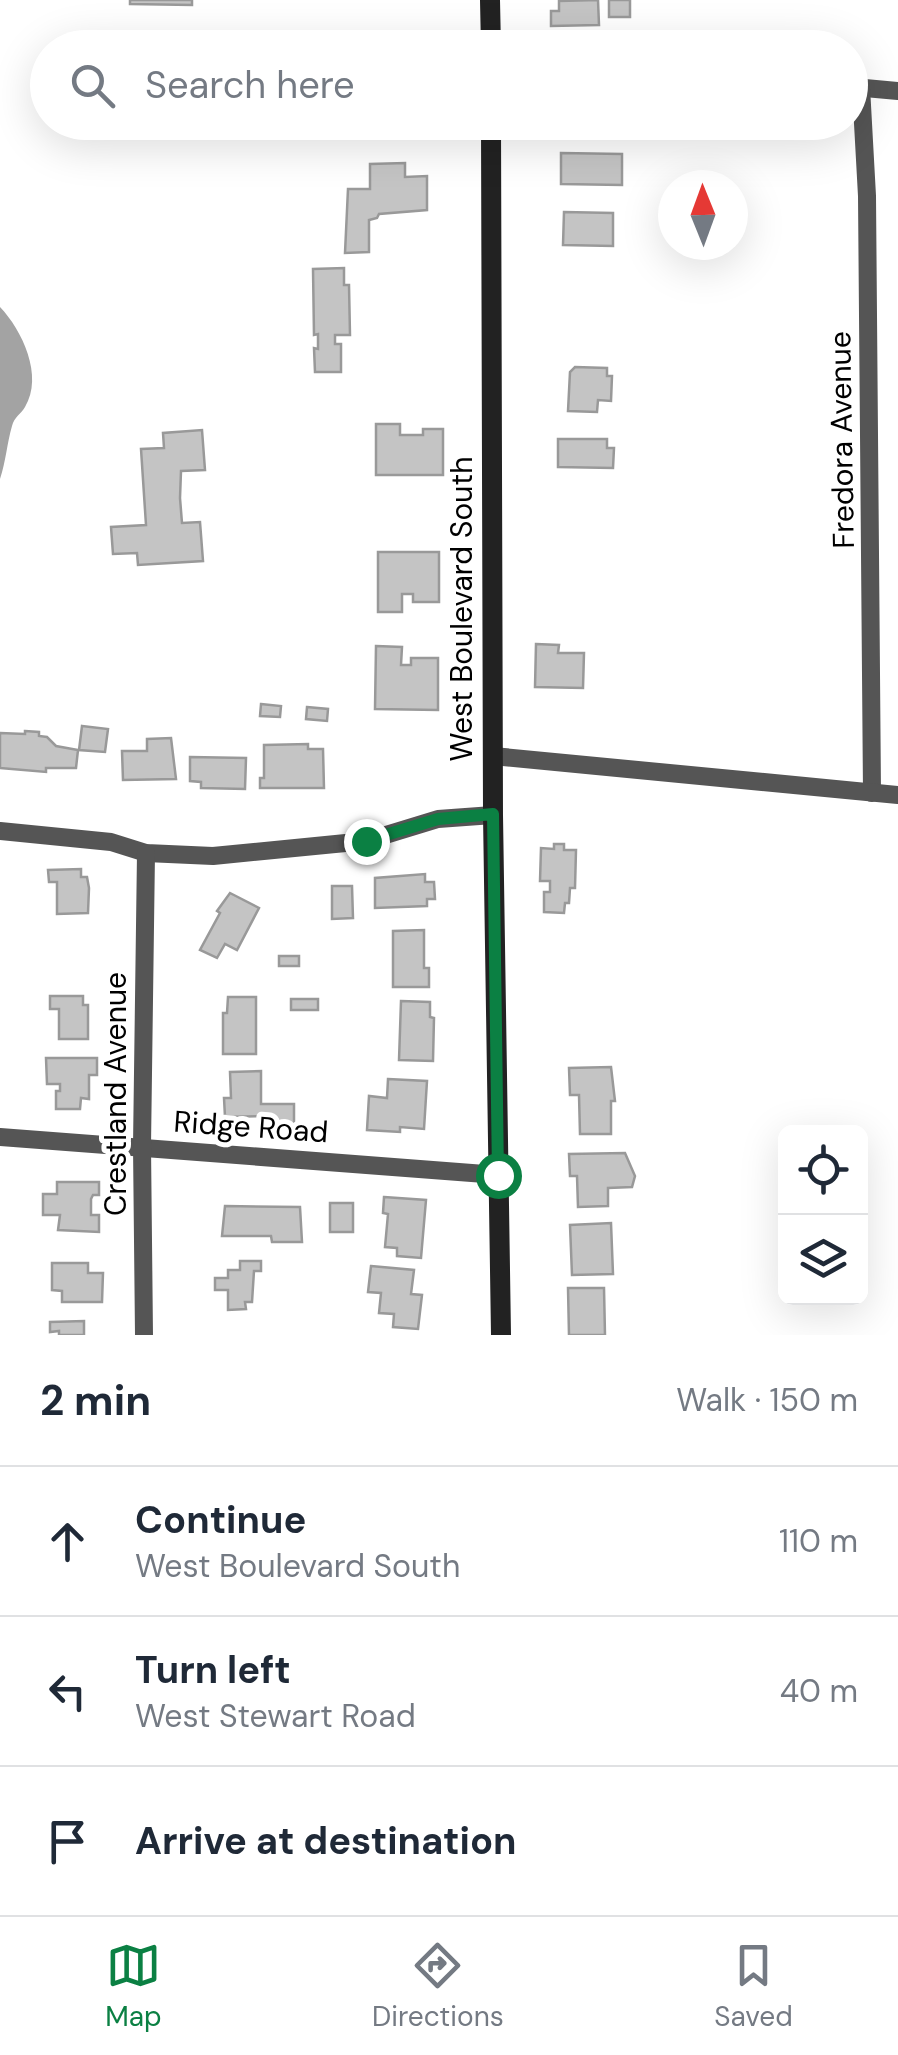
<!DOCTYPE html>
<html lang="en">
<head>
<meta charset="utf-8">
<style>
	:root { --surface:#fff; --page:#f6f6f7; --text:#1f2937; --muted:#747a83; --line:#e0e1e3; --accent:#0b8043 }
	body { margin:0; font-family:"DM Sans",sans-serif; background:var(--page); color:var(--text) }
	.controls { position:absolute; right:30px; bottom:30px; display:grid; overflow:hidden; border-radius:15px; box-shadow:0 10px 40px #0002 }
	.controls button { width:90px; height:90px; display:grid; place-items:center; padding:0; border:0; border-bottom:2px solid var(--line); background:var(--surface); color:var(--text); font:50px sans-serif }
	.compass { position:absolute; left:658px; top:170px; width:90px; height:90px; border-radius:50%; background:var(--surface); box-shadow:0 10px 40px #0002; rotate:359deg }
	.stop { position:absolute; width:30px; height:30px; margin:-22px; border:8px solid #0b8043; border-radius:50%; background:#fff }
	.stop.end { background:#0b8043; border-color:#fff; box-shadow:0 2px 10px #0008 }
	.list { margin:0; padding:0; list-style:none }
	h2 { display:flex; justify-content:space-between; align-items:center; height:130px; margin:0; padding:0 40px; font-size:42px }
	h2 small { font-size:32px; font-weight:400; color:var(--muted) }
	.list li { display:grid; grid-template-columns:65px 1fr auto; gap:30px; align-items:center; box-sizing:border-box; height:150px; padding:0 40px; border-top:2px solid var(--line) }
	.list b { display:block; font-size:38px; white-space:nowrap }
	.list p { margin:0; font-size:32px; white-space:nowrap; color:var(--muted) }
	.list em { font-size:32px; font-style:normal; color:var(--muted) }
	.icon { flex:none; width:55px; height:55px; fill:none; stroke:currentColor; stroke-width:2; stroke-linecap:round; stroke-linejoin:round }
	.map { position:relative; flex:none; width:898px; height:1335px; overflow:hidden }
	.search { position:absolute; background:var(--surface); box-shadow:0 10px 40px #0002; left:30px; right:30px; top:30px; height:110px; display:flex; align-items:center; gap:25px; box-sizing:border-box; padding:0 35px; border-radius:55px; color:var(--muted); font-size:38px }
	.sheet { height:580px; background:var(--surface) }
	nav { display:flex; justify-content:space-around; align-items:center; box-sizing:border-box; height:140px; border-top:2px solid var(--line); background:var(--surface); font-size:28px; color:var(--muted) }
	nav a { display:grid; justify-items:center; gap:5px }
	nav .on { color:var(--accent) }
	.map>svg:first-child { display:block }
</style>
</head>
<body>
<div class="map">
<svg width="898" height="1335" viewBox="0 0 898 1335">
	<rect width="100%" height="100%" fill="#fff"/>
	<!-- water -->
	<path fill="#a3a3a3" d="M0,307C22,330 44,376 25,407C21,414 14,417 12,426C7,443 6,461 0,479Z"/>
	<!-- building -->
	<g fill="#c4c4c4" stroke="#999" stroke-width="2.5">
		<polygon points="130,0 192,0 192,5 130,4"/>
		<polygon points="598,0 599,25 551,26 551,11 559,11 559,1"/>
		<rect x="609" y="0" width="21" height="17"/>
		<polygon points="179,34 240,39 240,48 178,48"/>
		<polygon points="561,153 622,154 622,185 561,184"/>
		<polygon points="405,163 405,177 427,176 427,210 379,214 377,218 369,220 369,252 345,253 348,189 370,189 370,164"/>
		<polygon points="564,212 613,213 613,246 563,245"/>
		<polygon points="344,268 344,285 349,285 350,335 335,335 335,344 341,344 341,372 315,372 314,348 318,349 318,334 314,335 313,269"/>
		<polygon points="575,367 607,368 607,376 612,376 611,401 598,400 597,412 568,411 570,372"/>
		<polygon points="376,424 400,424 400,435 423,435 423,429 443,429 443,475 376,475"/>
		<polygon points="202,430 205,470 181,471 180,498 182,523 200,522 203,561 138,565 137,553 113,554 111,527 146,525 141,449 164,448 163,433"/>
		<polygon points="558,439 607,439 607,448 614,448 613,468 558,467"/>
		<polygon points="378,552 439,552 439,602 413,602 413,594 402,594 402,612 378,612"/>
		<polygon points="536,644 559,645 558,653 584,653 583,688 535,687"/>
		<polygon points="376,646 402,647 401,665 411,665 411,658 438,658 438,710 375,709"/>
		<polygon points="261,704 281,706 280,717 260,716"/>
		<polygon points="307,707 328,709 327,721 306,719"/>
		<polygon points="82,726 108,729 105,752 79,750"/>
		<polygon points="25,731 39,732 39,736 47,737 56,746 78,750 76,768 46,768 46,772 0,768 0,733 25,734"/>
		<polygon points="171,738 176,779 123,780 122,751 147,751 147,739"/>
		<polygon points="308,744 308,749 323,749 324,788 260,788 260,778 264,778 264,745"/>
		<polygon points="190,757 246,758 245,789 201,788 201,782 190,781"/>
		<polygon points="554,844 564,844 564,850 576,850 575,888 570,888 569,903 565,903 564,913 544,912 544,892 550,892 550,881 540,881 541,848 554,849"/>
		<polygon points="81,869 81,877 87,877 89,888 88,913 57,914 57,882 49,882 48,870"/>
		<polygon points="425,874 425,882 434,882 435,899 427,899 427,906 375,908 375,878"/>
		<polygon points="332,886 352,886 353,918 332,919"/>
		<polygon points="230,893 259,908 237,950 225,944 217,958 200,950 220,913 217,911"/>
		<polygon points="424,930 424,968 429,968 429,987 393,987 393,931"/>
		<rect x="279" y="956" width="20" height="10"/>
		<polygon points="50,996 83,996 83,1005 88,1005 88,1039 59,1039 59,1009 50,1009"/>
		<polygon points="228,997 256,997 256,1054 223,1054 223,1013 227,1013"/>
		<rect x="291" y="999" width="27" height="11"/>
		<polygon points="401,1001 430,1002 430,1017 434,1018 433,1061 399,1060"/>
		<polygon points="46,1058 97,1058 97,1075 89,1075 89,1099 81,1098 80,1109 56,1109 56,1091 60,1091 60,1084 47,1084"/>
		<polygon points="611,1067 615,1101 611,1101 611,1134 580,1134 579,1095 570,1095 569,1068"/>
		<polygon points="261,1071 261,1104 294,1104 294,1129 268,1129 267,1116 225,1117 224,1098 231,1098 230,1072"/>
		<polygon points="388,1079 427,1081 424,1129 400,1127 400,1132 367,1130 369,1096 387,1098"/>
		<polygon points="625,1153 635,1176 632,1187 608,1188 608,1206 578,1207 577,1176 570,1176 569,1154"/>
		<polygon points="57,1182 99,1182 99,1195 93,1195 91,1199 91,1215 99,1215 99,1232 58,1230 60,1215 43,1215 43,1194 57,1194"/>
		<polygon points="384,1197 426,1200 421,1258 397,1256 397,1248 385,1247 388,1214 383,1213"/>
		<rect x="330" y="1203" width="23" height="29"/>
		<polygon points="225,1206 300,1207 302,1242 272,1242 271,1236 222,1236"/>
		<polygon points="611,1223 613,1274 572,1275 570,1225"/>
		<polygon points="240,1261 261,1261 261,1271 254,1271 252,1302 245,1302 246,1309 228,1310 228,1290 215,1290 215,1278 228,1278 228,1270 240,1270"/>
		<polygon points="52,1263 88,1263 88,1273 103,1273 102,1302 62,1302 62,1291 52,1290"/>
		<polygon points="371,1266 414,1270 411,1294 422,1295 418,1329 393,1327 394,1314 379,1313 381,1293 368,1292"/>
		<polygon points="568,1288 604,1288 605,1335 569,1335"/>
		<polygon points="84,1321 84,1335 59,1335 59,1331 50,1332 50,1322"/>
	</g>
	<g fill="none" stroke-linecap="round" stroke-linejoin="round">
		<!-- minor -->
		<g stroke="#555" stroke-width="18">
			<polyline points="854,87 898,91"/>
			<polyline points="861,87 867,196 872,793"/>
			<polyline points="493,756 898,795"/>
			<polyline points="0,831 111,842 146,853 213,856 366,841 438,819 493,815"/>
			<polyline points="0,1137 498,1175"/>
			<polyline points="144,1335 142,1146 146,853"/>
		</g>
		<!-- secondary -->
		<g stroke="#222" stroke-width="20">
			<polyline points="490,0 491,48"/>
			<polyline points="491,122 493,815 501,1335"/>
		</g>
	</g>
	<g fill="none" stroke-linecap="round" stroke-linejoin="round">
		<!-- route -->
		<polyline stroke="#0b8043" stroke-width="12" points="366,841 438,819 493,814 498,1175"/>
	</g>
	<g text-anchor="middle" stroke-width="10" stroke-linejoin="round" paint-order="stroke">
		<!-- street labels -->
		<g font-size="30" fill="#000" stroke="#fff">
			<text transform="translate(842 440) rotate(-91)" y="10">Fredora Avenue</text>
			<text transform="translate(462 609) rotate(-90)" y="10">West Boulevard South</text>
			<text transform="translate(116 1094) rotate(-90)" y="10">Crestland Avenue</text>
			<text transform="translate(251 1127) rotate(4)" y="10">Ridge Road</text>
		</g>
	</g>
</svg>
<div class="controls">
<button><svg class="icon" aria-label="locate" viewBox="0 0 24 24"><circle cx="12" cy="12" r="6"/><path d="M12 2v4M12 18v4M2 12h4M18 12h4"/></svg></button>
<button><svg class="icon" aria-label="layers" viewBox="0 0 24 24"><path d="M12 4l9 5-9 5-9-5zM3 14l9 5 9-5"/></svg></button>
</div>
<svg class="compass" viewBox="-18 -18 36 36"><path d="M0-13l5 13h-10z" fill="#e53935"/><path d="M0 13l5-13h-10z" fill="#747a83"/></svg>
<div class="stop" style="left:498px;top:1175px"></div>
<div class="stop end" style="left:366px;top:841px"></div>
<div class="search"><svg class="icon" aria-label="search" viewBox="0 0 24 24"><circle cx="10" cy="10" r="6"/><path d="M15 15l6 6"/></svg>Search here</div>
</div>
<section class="sheet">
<h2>2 min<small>Walk · 150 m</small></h2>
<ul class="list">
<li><svg class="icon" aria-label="ahead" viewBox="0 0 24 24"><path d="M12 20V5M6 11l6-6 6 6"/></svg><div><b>Continue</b><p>West Boulevard South</p></div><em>110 m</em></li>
<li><svg class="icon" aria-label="left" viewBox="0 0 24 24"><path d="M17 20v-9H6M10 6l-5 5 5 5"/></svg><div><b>Turn left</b><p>West Stewart Road</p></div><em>40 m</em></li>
<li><svg class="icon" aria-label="arrive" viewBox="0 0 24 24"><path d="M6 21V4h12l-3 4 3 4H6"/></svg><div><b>Arrive at destination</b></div></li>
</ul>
</section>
<nav>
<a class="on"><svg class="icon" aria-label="map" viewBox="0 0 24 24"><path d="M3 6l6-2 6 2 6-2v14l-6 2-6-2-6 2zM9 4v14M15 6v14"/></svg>Map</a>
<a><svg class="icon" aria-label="directions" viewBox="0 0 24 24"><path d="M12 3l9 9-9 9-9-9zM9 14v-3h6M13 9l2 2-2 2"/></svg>Directions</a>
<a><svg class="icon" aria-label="saved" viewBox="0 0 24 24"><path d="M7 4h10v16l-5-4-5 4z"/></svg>Saved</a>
</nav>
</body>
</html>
